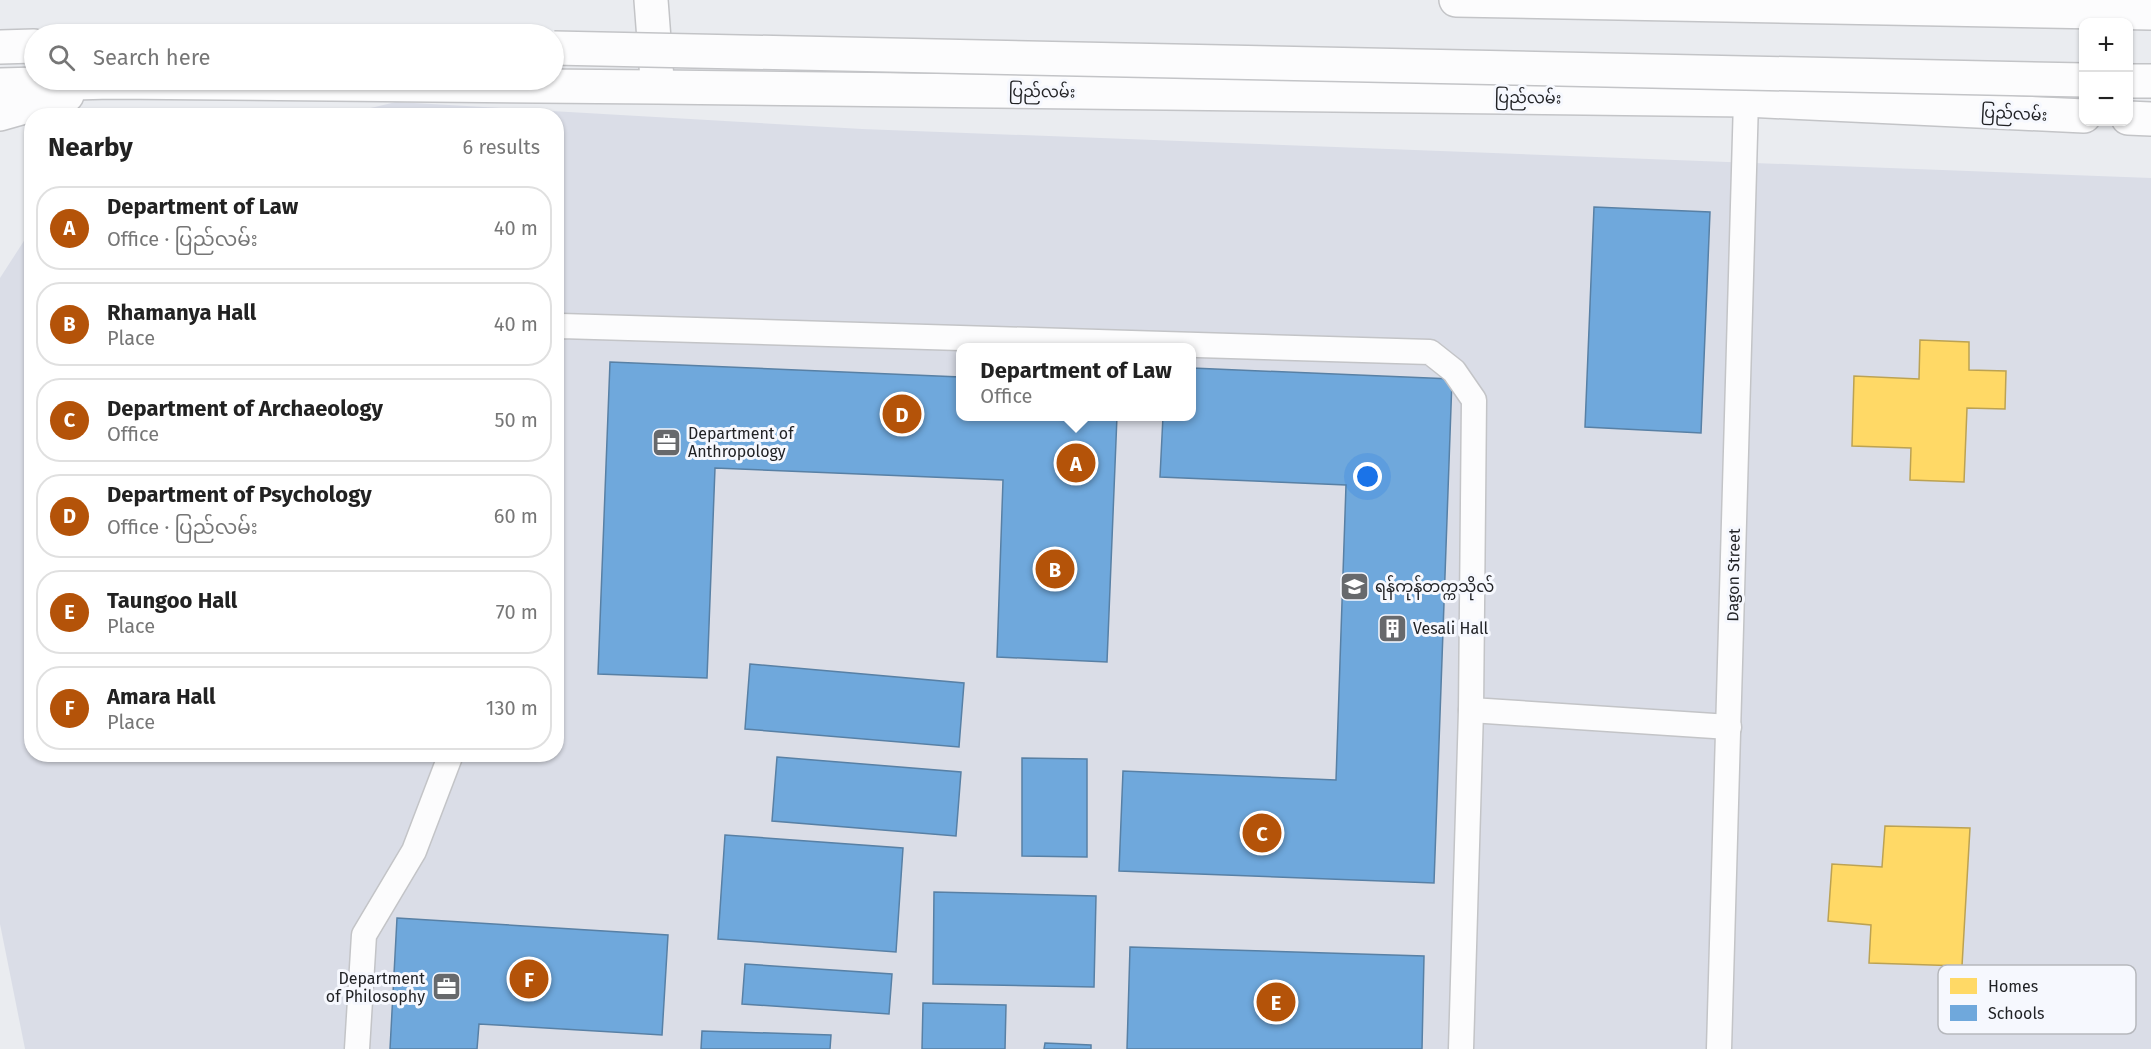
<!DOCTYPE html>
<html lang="en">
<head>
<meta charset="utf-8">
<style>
	:root { --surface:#fff; --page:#f6f6f6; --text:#222; --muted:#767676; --line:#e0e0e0; --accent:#b45309 }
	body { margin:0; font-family:"Fira Sans","Noto Sans Myanmar",sans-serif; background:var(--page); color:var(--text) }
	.controls { position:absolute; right:18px; top:18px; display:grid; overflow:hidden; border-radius:12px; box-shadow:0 2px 4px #0004 }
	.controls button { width:54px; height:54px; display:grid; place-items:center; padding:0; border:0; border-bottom:2px solid var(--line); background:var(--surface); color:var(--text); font:30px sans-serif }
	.you { position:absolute; left:1368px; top:477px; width:21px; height:21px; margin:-15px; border:4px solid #fff; border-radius:50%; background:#1a73e8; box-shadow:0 0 0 9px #1a73e833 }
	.badge { display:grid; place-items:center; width:39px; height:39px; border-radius:50%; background:var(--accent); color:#fff; font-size:20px; font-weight:700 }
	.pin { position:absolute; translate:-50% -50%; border:3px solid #fff; box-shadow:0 2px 6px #0006 }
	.popup { position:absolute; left:956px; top:343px; width:240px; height:78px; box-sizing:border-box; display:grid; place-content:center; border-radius:12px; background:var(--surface); filter:drop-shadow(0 2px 4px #0005); font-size:20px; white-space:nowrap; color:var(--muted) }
	.popup b { font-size:22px; color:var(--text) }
	.popup::after { content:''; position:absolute; left:50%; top:100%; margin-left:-12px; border:12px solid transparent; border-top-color:var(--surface) }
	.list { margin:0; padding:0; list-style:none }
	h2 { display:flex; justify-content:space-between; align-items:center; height:78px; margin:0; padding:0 24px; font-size:26px }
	h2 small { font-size:20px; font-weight:400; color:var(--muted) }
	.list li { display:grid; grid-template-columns:39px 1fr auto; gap:18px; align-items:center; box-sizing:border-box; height:84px; margin:0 12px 12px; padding:0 12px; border:2px solid var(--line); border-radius:24px }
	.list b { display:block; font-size:22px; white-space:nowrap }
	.list p { margin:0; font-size:20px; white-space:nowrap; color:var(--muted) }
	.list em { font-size:20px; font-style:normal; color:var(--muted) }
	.icon { flex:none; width:33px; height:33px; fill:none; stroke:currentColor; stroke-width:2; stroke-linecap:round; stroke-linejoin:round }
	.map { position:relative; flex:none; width:2151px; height:1049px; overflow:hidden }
	.search { position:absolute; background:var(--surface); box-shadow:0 2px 4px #0004; left:24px; top:24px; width:540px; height:66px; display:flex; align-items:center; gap:15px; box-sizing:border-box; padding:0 21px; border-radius:33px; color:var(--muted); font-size:22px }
	.panel { position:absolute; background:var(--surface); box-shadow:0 2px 4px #0004; left:24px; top:108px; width:540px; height:654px; border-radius:24px }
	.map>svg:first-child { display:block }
</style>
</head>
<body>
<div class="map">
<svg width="2151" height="1049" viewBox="0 0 2151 1049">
	<rect width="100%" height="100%" fill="#eaecf0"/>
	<!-- built -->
	<path fill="#dadde7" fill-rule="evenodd" d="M396,102L862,129L2151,178V1049H25L0,924V278L31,230L32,754H556V116L341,115ZM960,348H1192V416H960Z"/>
	<!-- homes -->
	<g fill="#ffd966" stroke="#bca252" stroke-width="1.5">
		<polygon points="1920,340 1969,342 1969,370 2006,371 2005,409 1967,408 1964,482 1910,480 1911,448 1852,446 1854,376 1919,379"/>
		<polygon points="1885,826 1970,828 1962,966 1869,963 1871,925 1828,921 1832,864 1882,867"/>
	</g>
	<!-- schools -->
	<g fill="#6fa8dc" stroke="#5880a5" stroke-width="1.5">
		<polygon points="1594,207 1710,212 1701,433 1585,427"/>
		<polygon points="610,362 960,377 960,416 1117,416 1107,662 997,657 1003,480 715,468 707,678 598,674"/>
		<polygon points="1192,368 1452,379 1434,883 1119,871 1123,771 1336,780 1346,485 1160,477 1163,416 1192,416"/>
		<polygon points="750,664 964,683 959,747 745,729"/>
		<polygon points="777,757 961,772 956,836 772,821"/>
		<polygon points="1022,758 1087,759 1087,857 1022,856"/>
		<polygon points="725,835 903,848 896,952 718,939"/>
		<polygon points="934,892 1096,896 1094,987 933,984"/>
		<polygon points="397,918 668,935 662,1035 479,1024 477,1049 390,1049"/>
		<polygon points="1130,947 1424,956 1422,1049 1127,1049"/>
		<polygon points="745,964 892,974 889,1014 742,1004"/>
		<polygon points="923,1003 1006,1005 1005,1049 922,1049"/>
		<polygon points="702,1031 831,1035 830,1049 701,1049"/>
		<polygon points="1045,1043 1091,1045 1091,1049 1044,1049"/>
	</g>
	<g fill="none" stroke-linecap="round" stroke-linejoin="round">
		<defs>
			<g id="service">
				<polyline points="556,329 561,326 1430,352 1454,371 1474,400 1471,710 1729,727"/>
				<polyline points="357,1049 364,935 414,851 451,754"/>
				<polyline points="1461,1049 1471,710"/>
				<polyline points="1719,1049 1746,100"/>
			</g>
			<g id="primary">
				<polyline points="651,0 657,79"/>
				<polyline points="0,85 111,82 658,87 1746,100 2084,116"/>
				<polyline points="0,114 67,95"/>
				<polyline points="2128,118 2151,119"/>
			</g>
			<g id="trunk">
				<polyline points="1456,0 2151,13"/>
				<polyline points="0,47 34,46"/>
				<polyline points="2128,81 2151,81"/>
			</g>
		</defs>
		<!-- service casing -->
		<use href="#service" stroke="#c3c4c7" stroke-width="27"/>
		<!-- primary casing -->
		<use href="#primary" stroke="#c3c4c7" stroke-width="36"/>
		<!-- trunk casing -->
		<use href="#trunk" stroke="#c3c4c7" stroke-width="36"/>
		<!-- service -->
		<use href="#service" stroke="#fcfcfd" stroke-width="24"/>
		<!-- primary -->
		<use href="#primary" stroke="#fcfcfd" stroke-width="33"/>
		<!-- trunk -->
		<use href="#trunk" stroke="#fcfcfd" stroke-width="33"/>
		<defs>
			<polyline id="trunk-bridge" points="554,48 2084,80"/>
		</defs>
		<!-- trunk-bridge casing -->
		<use href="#trunk-bridge" stroke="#c3c4c7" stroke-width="36" stroke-linecap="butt"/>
		<!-- trunk-bridge -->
		<use href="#trunk-bridge" stroke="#fcfcfd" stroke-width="33"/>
	</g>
	<!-- icons -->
	<defs>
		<symbol id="office-square" viewBox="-11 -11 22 22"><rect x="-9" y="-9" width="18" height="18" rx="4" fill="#67696c" stroke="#f6f8fe"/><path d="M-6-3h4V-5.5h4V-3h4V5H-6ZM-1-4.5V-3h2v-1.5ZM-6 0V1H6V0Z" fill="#fff"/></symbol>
		<symbol id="university-square" viewBox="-11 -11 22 22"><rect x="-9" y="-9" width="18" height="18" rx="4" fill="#67696c" stroke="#f6f8fe"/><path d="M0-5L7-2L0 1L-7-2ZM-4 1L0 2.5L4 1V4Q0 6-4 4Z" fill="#fff"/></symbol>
		<symbol id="building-square" viewBox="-11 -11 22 22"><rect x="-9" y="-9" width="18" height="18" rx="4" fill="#67696c" stroke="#f6f8fe"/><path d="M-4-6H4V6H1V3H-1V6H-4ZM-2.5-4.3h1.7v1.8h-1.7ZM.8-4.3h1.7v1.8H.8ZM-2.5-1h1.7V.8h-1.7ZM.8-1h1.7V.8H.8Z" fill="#fff"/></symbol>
	</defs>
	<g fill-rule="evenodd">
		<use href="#office-square" x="650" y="426" width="33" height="33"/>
		<use href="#university-square" x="1338" y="570" width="33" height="33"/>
		<use href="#building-square" x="1376" y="612" width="33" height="33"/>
		<use href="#office-square" x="430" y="970" width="33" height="33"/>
	</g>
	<g text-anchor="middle" stroke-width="6" stroke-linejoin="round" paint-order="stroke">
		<!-- street labels -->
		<g font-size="16" fill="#212225" stroke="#f6f8fe">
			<text transform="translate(1042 91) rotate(1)" y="6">ပြည်လမ်း</text>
			<text transform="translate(1528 97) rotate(1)" y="6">ပြည်လမ်း</text>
			<text transform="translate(2014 113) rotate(3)" y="6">ပြည်လမ်း</text>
			<text transform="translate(1733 575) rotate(-89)" y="6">Dagon Street</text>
		</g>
		<!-- poi labels -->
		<g font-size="16" fill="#212225" stroke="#f6f8fe" text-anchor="start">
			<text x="688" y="439">Department of<tspan x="688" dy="18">Anthropology</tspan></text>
			<text x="1375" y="592">ရန်ကုန်တက္ကသိုလ်</text>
			<text x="1413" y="634">Vesali Hall</text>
			<text x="425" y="984" text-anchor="end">Department<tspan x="425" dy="18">of Philosophy</tspan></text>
		</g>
	</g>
	<!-- legend -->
	<rect x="1938" y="965" width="198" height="69" rx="9" fill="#f6f8fe" stroke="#b6b8bd" stroke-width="1.5"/>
	<rect x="1950" y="978" width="27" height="16" fill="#ffd966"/>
	<rect x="1950" y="1005" width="27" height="16" fill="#6fa8dc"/>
	<g font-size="16" fill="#212225">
		<text x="1988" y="992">Homes</text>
		<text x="1988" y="1019">Schools</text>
	</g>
</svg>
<div class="controls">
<button>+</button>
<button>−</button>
</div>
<div class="you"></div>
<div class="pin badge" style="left:1076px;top:463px">A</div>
<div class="popup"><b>Department of Law</b>Office</div>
<div class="pin badge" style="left:1055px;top:569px">B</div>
<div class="pin badge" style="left:1262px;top:833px">C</div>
<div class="pin badge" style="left:902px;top:414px">D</div>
<div class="pin badge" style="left:1276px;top:1002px">E</div>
<div class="pin badge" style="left:529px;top:979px">F</div>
<div class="search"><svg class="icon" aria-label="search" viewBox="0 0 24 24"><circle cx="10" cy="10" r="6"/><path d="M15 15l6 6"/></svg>Search here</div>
<section class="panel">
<h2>Nearby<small>6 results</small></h2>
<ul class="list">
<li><span class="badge">A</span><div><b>Department of Law</b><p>Office · ပြည်လမ်း</p></div><em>40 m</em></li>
<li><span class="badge">B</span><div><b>Rhamanya Hall</b><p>Place</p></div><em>40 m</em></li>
<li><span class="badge">C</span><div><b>Department of Archaeology</b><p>Office</p></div><em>50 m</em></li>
<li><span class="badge">D</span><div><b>Department of Psychology</b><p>Office · ပြည်လမ်း</p></div><em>60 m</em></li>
<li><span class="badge">E</span><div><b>Taungoo Hall</b><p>Place</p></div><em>70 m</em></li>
<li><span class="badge">F</span><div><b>Amara Hall</b><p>Place</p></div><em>130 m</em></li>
</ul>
</section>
</div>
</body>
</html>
